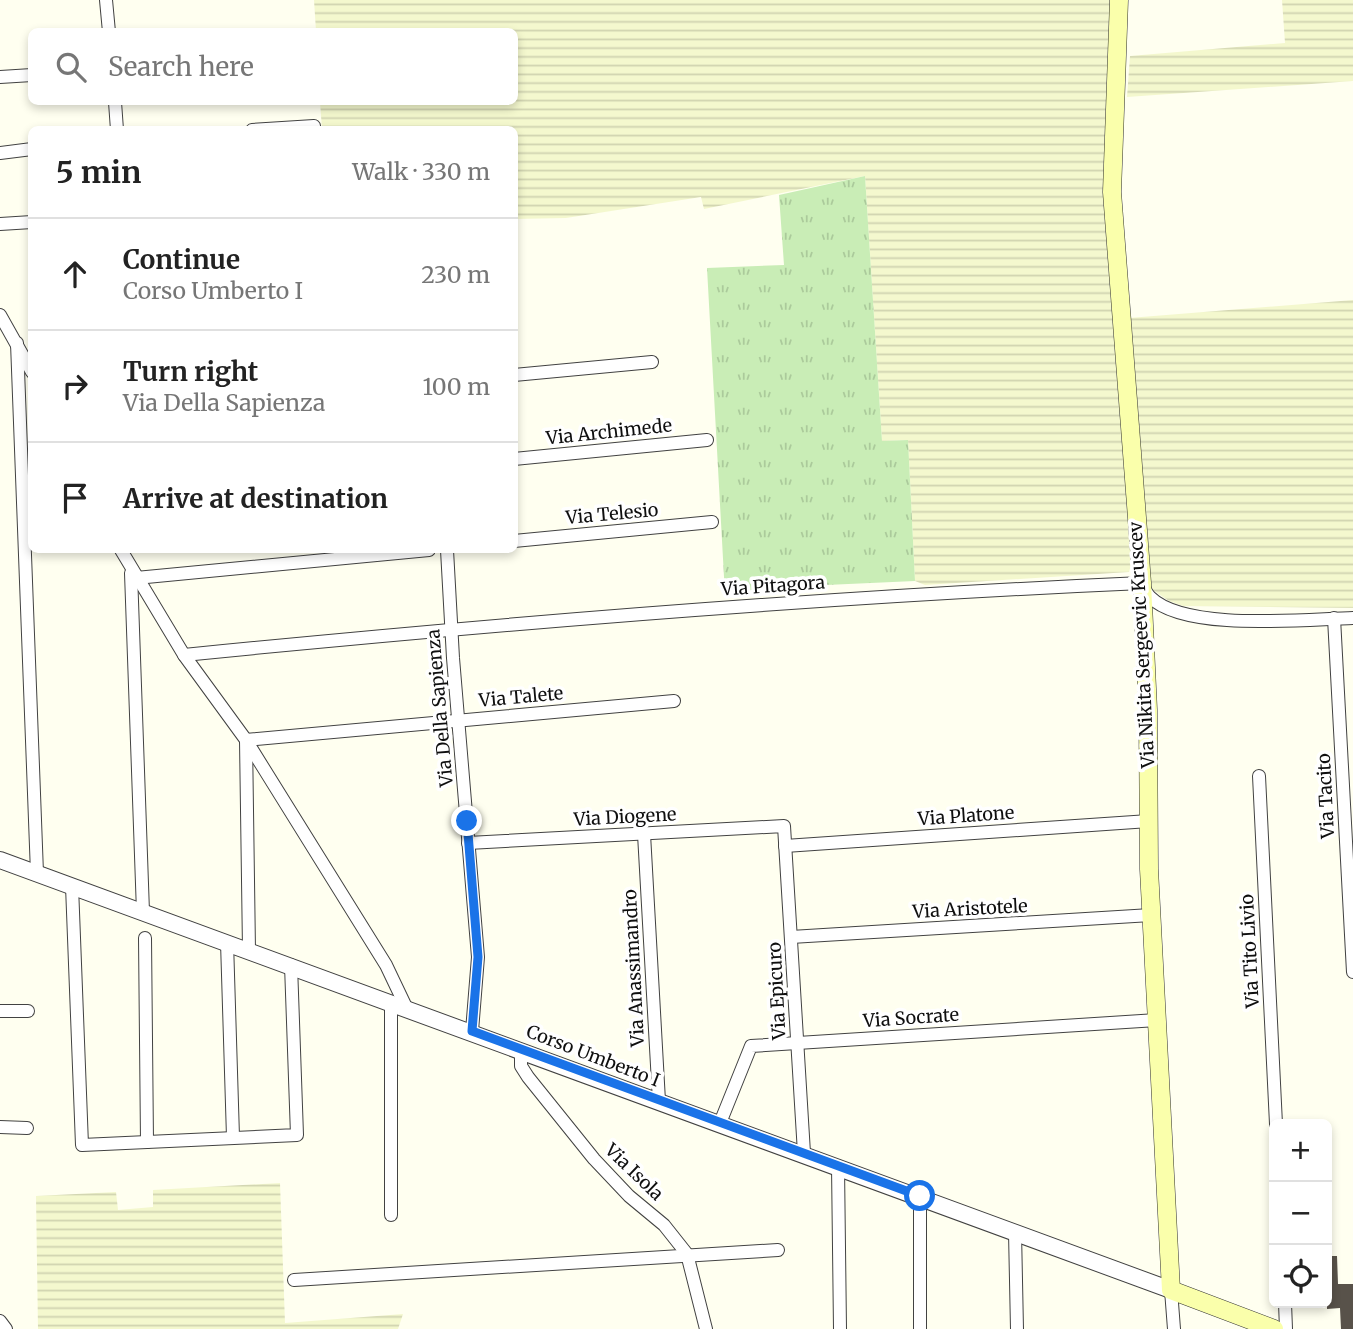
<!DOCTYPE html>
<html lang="en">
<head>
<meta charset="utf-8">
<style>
	:root { --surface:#fff; --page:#f2f2f2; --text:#222; --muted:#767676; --line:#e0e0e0 }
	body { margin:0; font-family:Merriweather,serif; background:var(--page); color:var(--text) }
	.controls { position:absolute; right:21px; bottom:21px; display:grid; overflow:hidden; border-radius:10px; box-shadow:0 4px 10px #0003 }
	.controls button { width:63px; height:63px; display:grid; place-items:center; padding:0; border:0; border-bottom:2px solid var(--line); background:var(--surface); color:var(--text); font:35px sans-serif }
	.stop { position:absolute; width:21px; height:21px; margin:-16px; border:5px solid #1a73e8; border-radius:50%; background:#fff }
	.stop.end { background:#1a73e8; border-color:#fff; box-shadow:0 2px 7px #0008 }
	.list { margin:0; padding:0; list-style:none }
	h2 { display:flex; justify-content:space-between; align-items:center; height:91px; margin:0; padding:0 28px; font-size:30px }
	h2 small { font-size:23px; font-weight:400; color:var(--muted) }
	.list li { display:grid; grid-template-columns:46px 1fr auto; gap:21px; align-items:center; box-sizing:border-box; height:112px; padding:0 28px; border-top:2px solid var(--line) }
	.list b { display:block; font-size:26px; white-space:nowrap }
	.list p { margin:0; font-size:23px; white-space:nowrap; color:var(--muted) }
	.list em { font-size:23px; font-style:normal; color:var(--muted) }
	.icon { flex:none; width:38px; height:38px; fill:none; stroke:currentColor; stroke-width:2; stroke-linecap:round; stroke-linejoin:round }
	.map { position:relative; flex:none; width:1353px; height:1329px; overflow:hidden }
	.search { position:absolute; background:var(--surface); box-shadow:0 4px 10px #0003; left:28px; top:28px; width:490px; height:77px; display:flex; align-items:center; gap:18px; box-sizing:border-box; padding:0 24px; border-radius:10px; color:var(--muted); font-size:26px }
	.panel { position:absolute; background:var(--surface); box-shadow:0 4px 10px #0003; left:28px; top:126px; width:490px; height:427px; border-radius:10px }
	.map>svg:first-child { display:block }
</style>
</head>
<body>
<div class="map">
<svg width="1353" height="1329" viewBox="0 0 1353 1329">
	<defs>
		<pattern id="farmland-rules" width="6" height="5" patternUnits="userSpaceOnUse" patternTransform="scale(1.75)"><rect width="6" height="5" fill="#f4f8ce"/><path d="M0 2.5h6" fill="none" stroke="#d0d3b0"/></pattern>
		<pattern id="grass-tufts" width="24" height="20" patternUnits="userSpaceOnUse" patternTransform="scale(1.75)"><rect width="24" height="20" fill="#c9edb6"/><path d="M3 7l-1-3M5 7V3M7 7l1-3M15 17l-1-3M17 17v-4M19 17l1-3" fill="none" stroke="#abca9b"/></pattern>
	</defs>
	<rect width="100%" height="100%" fill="#fffff0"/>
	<!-- farmland -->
	<g fill="url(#farmland-rules)">
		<polygon points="314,0 1112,0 1104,169 1131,565 1129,572 925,585 915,581 908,440 882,441 865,176 704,209 701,197 566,218 515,219 514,130 322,129 320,102 514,102 514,32 316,31"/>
		<polygon points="1282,0 1353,0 1353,81 1127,97 1130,56 1285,43"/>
		<polygon points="1353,300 1353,608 1183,606 1169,601 1153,590 1148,580 1129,318"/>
		<polygon points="280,1183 285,1323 403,1314 398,1329 38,1329 36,1196 116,1192 118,1210 153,1207 153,1190"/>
	</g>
	<!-- grass -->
	<polygon fill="url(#grass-tufts)" points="865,176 882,441 908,440 915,581 804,586 803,591 725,595 707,268 784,265 779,195"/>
	<!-- building -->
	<polygon fill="#58524a" points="1327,1256 1337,1256 1338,1284 1353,1284 1353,1329 1341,1329 1340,1308 1327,1309"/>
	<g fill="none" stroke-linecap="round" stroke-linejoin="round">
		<defs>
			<g id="minor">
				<polyline points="106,0 109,32"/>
				<polyline points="0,77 32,75"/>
				<polyline points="115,102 117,130"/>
				<polyline points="252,130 314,126"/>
				<polyline points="0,153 32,149"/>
				<polyline points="0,224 32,222"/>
				<polyline points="0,315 32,372"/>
				<polyline points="17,343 37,873"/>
				<polyline points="514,375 652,362"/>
				<polyline points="514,459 707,440"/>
				<polyline points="514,541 712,522"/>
				<polyline points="121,550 184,655 246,740 386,965 406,1007"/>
				<polyline points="447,550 453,658 478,957 472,1031"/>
				<polyline points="131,573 143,912"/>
				<polyline points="136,578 429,550"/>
				<polyline points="1334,618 1353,972"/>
				<path d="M184,655C503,623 822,597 1142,583C1144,588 1147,594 1150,597C1185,632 1305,619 1353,618"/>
				<polyline points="1259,776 1276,1124"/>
				<polyline points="644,834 659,1101"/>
				<polyline points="468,843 784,826 804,1153"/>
				<polyline points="785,846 1149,821"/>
				<polyline points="72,886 82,1145 297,1135 291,965"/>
				<polyline points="791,937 1151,915"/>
				<polyline points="145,938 147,1142"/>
				<polyline points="227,942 233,1137"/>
				<polyline points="249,950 246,740 674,701"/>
				<polyline points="0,1011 28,1011"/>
				<polyline points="521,1050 521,1066 528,1077 594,1159 629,1196 664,1225 687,1254 706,1329"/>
				<polyline points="720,1123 751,1046 1157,1020"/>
				<polyline points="0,1127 27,1128"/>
				<polyline points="838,1166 840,1329"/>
				<polyline points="391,1215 391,1002"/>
				<polyline points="1015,1232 1017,1329"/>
				<polyline points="294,1280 778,1250"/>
				<polyline points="1171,1290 1174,1329"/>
				<polyline points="1285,1303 1286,1329"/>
				<polyline points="0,1321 6,1329"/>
				<polyline points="920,1329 920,1197"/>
			</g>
			<polyline id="tertiary" points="0,860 1171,1290"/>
			<polyline id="secondary" points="1119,0 1112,192 1142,583 1148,710 1149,869 1171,1290 1274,1329"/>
		</defs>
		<!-- minor casing -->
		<use href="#minor" stroke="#424242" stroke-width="14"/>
		<!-- tertiary casing -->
		<use href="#tertiary" stroke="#424242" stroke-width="18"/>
		<!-- secondary casing -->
		<use href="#secondary" stroke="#313131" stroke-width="19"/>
		<!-- minor -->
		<use href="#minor" stroke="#fff" stroke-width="12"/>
		<!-- tertiary -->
		<use href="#tertiary" stroke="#fff" stroke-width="16"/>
		<!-- secondary -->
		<use href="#secondary" stroke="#faffab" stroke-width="18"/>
	</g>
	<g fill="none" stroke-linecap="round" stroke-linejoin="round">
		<!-- route -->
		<polyline stroke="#1a73e8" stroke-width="9" points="467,821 478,957 472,1031 920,1196"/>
	</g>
	<g text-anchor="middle" stroke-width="7" stroke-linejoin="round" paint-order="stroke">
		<!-- street labels -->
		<g font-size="18" fill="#0f0f0f" stroke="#fff">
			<text transform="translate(609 432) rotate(-6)" y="6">Via Archimede</text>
			<text transform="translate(612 514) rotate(-5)" y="6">Via Telesio</text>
			<text transform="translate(773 586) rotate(-4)" y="6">Via Pitagora</text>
			<text transform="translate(1142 645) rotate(-93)" y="6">Via Nikita Sergeevic Kruscev</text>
			<text transform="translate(521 697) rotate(-5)" y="6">Via Talete</text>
			<text transform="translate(440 708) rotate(-95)" y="6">Via Della Sapienza</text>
			<text transform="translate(1326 796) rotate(-93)" y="6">Via Tacito</text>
			<text transform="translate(966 816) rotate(-4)" y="6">Via Platone</text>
			<text transform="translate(625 817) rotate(-3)" y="6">Via Diogene</text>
			<text transform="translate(970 909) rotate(-3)" y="6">Via Aristotele</text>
			<text transform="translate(1250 951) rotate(-93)" y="6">Via Tito Livio</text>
			<text transform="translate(634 968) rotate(-93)" y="6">Via Anassimandro</text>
			<text transform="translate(777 991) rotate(-93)" y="6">Via Epicuro</text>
			<text transform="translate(911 1018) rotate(-4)" y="6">Via Socrate</text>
			<text transform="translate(593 1056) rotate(21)" y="6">Corso Umberto I</text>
			<text transform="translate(634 1172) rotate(44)" y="6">Via Isola</text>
		</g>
	</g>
</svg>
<div class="controls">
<button>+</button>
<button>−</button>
<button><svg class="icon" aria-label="locate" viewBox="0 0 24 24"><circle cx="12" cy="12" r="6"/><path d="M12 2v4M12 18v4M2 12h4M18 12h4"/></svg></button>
</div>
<div class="stop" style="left:920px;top:1196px"></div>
<div class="stop end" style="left:467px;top:821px"></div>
<div class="search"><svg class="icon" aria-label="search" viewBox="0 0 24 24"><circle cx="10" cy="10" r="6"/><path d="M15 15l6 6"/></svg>Search here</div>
<section class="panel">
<h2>5 min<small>Walk · 330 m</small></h2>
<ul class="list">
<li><svg class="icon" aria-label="ahead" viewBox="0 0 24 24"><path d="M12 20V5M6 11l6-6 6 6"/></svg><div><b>Continue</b><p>Corso Umberto I</p></div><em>230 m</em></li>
<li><svg class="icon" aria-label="right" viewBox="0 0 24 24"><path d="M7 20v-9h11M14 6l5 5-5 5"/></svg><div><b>Turn right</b><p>Via Della Sapienza</p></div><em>100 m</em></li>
<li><svg class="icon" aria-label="arrive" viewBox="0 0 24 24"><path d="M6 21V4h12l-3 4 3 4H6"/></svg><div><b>Arrive at destination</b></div></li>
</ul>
</section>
</div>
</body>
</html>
